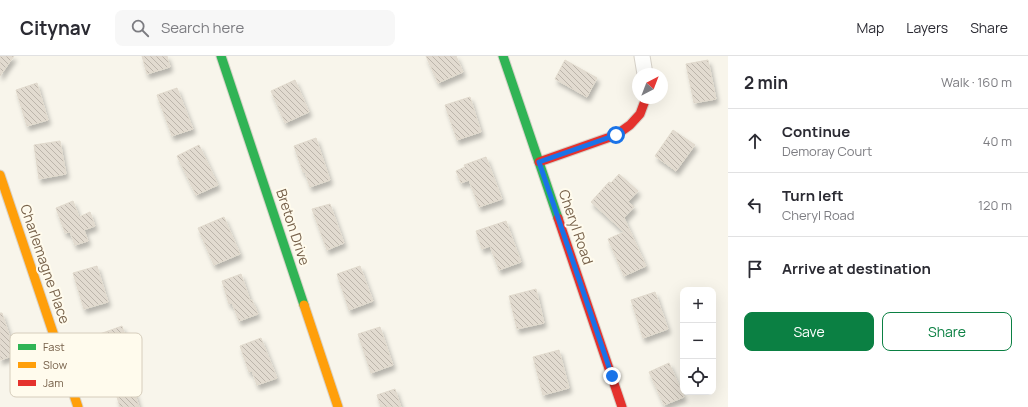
<!DOCTYPE html>
<html lang="en">
<head>
<meta charset="utf-8">
<style>
	:root { --surface:#fff; --page:#f7f7f7; --text:#2b2b33; --muted:#7c7c81; --line:#e1e1e2; --accent:#0b8043 }
	body { margin:0; font-family:Manrope,sans-serif; background:var(--page); color:var(--text) }
	.controls { position:absolute; right:12px; bottom:12px; display:grid; overflow:hidden; border-radius:8px; box-shadow:0 4px 16px #0002 }
	.controls button { width:36px; height:36px; display:grid; place-items:center; padding:0; border:0; border-bottom:1px solid var(--line); background:var(--surface); color:var(--text); font:20px sans-serif }
	.compass { position:absolute; left:632px; top:12px; width:36px; height:36px; border-radius:50%; background:var(--surface); box-shadow:0 4px 16px #0002; rotate:42deg }
	.stop { position:absolute; width:12px; height:12px; margin:-9px; border:3px solid #1a73e8; border-radius:50%; background:#fff }
	.stop.end { background:#1a73e8; border-color:#fff; box-shadow:0 1px 4px #0008 }
	.list { margin:0; padding:0; list-style:none }
	h2 { display:flex; justify-content:space-between; align-items:center; height:52px; margin:0; padding:0 16px; font-size:17px }
	h2 small { font-size:13px; font-weight:400; color:var(--muted) }
	.list li { display:grid; grid-template-columns:26px 1fr auto; gap:12px; align-items:center; box-sizing:border-box; height:64px; padding:0 16px; border-top:1px solid var(--line) }
	.list b { display:block; font-size:15px; white-space:nowrap }
	.list p { margin:0; font-size:13px; white-space:nowrap; color:var(--muted) }
	.list em { font-size:13px; font-style:normal; color:var(--muted) }
	.actions { display:flex; gap:8px; padding:12px 16px }
	.actions a { flex:1; padding:9px 0; border:1px solid var(--accent); border-radius:8px; text-align:center; font-size:14px; color:var(--accent) }
	.actions .main { background:var(--accent); color:#fff }
	.icon { flex:none; width:22px; height:22px; fill:none; stroke:currentColor; stroke-width:2; stroke-linecap:round; stroke-linejoin:round }
	.map { position:relative; flex:none; width:728px; height:351px; overflow:hidden }
	header { display:flex; align-items:center; gap:24px; box-sizing:border-box; height:56px; padding:0 20px; background:var(--surface); border-bottom:1px solid var(--line) }
	header strong { font-size:19px }
	nav { display:flex; gap:22px; margin-inline-start:auto; font-size:14px }
	.search { width:280px; height:36px; background:var(--page); display:flex; align-items:center; gap:10px; box-sizing:border-box; padding:0 14px; border-radius:8px; color:var(--muted); font-size:15px }
	main { display:flex }
	aside { flex:1; background:var(--surface) }
	.map>svg:first-child { display:block }
</style>
</head>
<body>
<header>
<strong>Citynav</strong>
<div class="search"><svg class="icon" aria-label="search" viewBox="0 0 24 24"><circle cx="10" cy="10" r="6"/><path d="M15 15l6 6"/></svg>Search here</div>
<nav><a>Map</a><a>Layers</a><a>Share</a></nav>
</header>
<main>
<div class="map">
<svg width="728" height="351" viewBox="0 0 728 351">
	<defs>
		<pattern id="building-back-hatch" width="6" height="6" patternUnits="userSpaceOnUse"><rect width="6" height="6" fill="#e2dbd0"/><path d="M-1 5l2 2M0 0l6 6M5-1l2 2" fill="none" stroke="#bcb5ab"/></pattern>
		<filter id="shadow"><feDropShadow dx="2.5" dy="4.5" stdDeviation="2" flood-color="#0004"/></filter>
	</defs>
	<rect width="100%" height="100%" fill="#f8f5eb"/>
	<!-- building -->
	<g fill="url(#building-back-hatch)" stroke="#e1dacd" filter="url(#shadow)">
		<polygon points="0,0 14,0 0,20"/>
		<polygon points="142,0 167,0 170,11 147,18"/>
		<polygon points="426,0 456,0 463,16 438,27"/>
		<polygon points="565,4 597,22 587,41 555,23"/>
		<polygon points="708,4 716,43 694,47 686,8"/>
		<polygon points="295,24 309,56 285,67 271,35"/>
		<polygon points="37,27 48,64 27,70 16,34"/>
		<polygon points="177,32 193,73 172,80 157,39"/>
		<polygon points="470,41 481,76 457,84 445,49"/>
		<polygon points="673,74 695,89 676,115 655,100"/>
		<polygon points="316,82 330,124 310,131 305,116 303,116 294,90"/>
		<polygon points="60,85 66,118 39,123 34,89"/>
		<polygon points="199,89 218,129 196,139 177,100"/>
		<polygon points="486,101 502,143 479,151 469,124 461,127 456,115 465,111 464,109"/>
		<polygon points="619,118 638,135 628,146 634,151 624,162 646,210 624,220 608,183 624,176 591,146 609,126 611,127"/>
		<polygon points="73,145 79,161 90,156 95,170 84,174 88,185 75,189 70,176 65,177 56,152"/>
		<polygon points="330,148 344,187 327,194 312,153"/>
		<polygon points="224,161 240,198 214,209 198,172"/>
		<polygon points="506,165 521,206 499,214 490,190 482,193 476,175"/>
		<polygon points="97,210 108,246 84,253 73,217"/>
		<polygon points="360,210 373,245 349,254 337,218"/>
		<polygon points="241,218 250,244 252,244 258,258 239,265 232,247 229,248 222,225"/>
		<polygon points="536,233 544,267 517,273 509,240"/>
		<polygon points="655,236 668,273 643,282 631,244"/>
		<polygon points="0,257 2,257 16,299 0,304"/>
		<polygon points="122,270 134,308 109,316 97,279"/>
		<polygon points="380,271 393,309 371,317 358,278"/>
		<polygon points="261,282 277,322 257,329 252,315 249,316 240,290"/>
		<polygon points="559,294 569,332 543,339 533,301"/>
		<polygon points="669,307 684,341 664,349 649,316"/>
		<polygon points="395,333 401,351 381,351 377,339"/>
		<polygon points="134,335 139,351 120,351 117,341"/>
	</g>
	<g fill="none" stroke-linecap="round" stroke-linejoin="round">
		<defs>
			<polyline id="street" points="642,0 645,18"/>
			<g id="fast">
				<polyline points="221,0 304,249"/>
				<polyline points="503,0 558,162"/>
			</g>
			<g id="slow">
				<polyline points="0,119 78,351"/>
				<polyline points="304,249 338,351"/>
			</g>
			<g id="jam">
				<polyline points="539,106 616,79 630,69 640,58 646,42"/>
				<polyline points="558,162 622,351"/>
			</g>
		</defs>
		<!-- street casing -->
		<use href="#street" stroke="#d7d2c9" stroke-width="17"/>
		<!-- fast casing -->
		<use href="#fast" stroke="#d8d2c9" stroke-width="11"/>
		<!-- slow casing -->
		<use href="#slow" stroke="#d8d2c9" stroke-width="11"/>
		<!-- jam casing -->
		<use href="#jam" stroke="#d8d2c9" stroke-width="11"/>
		<!-- street -->
		<use href="#street" stroke="#fefefc" stroke-width="15"/>
		<!-- fast -->
		<use href="#fast" stroke="#30b455" stroke-width="9"/>
		<!-- slow -->
		<use href="#slow" stroke="#ff9f0a" stroke-width="9"/>
		<!-- jam -->
		<use href="#jam" stroke="#e5322d" stroke-width="9"/>
	</g>
	<g fill="none" stroke-linecap="round" stroke-linejoin="round">
		<!-- route -->
		<polyline stroke="#1a73e8" stroke-width="5" points="612,320 539,106 616,79"/>
	</g>
	<g text-anchor="middle" stroke-width="4" stroke-linejoin="round" paint-order="stroke">
		<!-- street labels -->
		<g font-size="14" fill="#77614a" stroke="#fffbed">
			<text transform="translate(293 171) rotate(72)" y="5">Breton Drive</text>
			<text transform="translate(576 171) rotate(71)" y="5">Cheryl Road</text>
			<text transform="translate(45 208) rotate(71)" y="5">Charlemagne Place</text>
		</g>
	</g>
	<!-- legend -->
	<rect x="10" y="277" width="132" height="64" rx="6" fill="#fffbed" stroke="#d6cdbc" stroke-width="1"/>
	<rect x="18" y="288" width="18" height="6" fill="#30b455"/>
	<rect x="18" y="306" width="18" height="6" fill="#ff9f0a"/>
	<rect x="18" y="324" width="18" height="6" fill="#e5322d"/>
	<g font-size="11" fill="#77614a">
		<text x="43" y="295">Fast</text>
		<text x="43" y="313">Slow</text>
		<text x="43" y="331">Jam</text>
	</g>
</svg>
<div class="controls">
<button>+</button>
<button>−</button>
<button><svg class="icon" aria-label="locate" viewBox="0 0 24 24"><circle cx="12" cy="12" r="6"/><path d="M12 2v4M12 18v4M2 12h4M18 12h4"/></svg></button>
</div>
<svg class="compass" viewBox="-18 -18 36 36"><path d="M0-13l5 13h-10z" fill="#e53935"/><path d="M0 13l5-13h-10z" fill="#7c7c81"/></svg>
<div class="stop" style="left:616px;top:79px"></div>
<div class="stop end" style="left:612px;top:320px"></div>
</div>
<aside>
<h2>2 min<small>Walk · 160 m</small></h2>
<ul class="list">
<li><svg class="icon" aria-label="ahead" viewBox="0 0 24 24"><path d="M12 20V5M6 11l6-6 6 6"/></svg><div><b>Continue</b><p>Demoray Court</p></div><em>40 m</em></li>
<li><svg class="icon" aria-label="left" viewBox="0 0 24 24"><path d="M17 20v-9H6M10 6l-5 5 5 5"/></svg><div><b>Turn left</b><p>Cheryl Road</p></div><em>120 m</em></li>
<li><svg class="icon" aria-label="arrive" viewBox="0 0 24 24"><path d="M6 21V4h12l-3 4 3 4H6"/></svg><div><b>Arrive at destination</b></div></li>
</ul>
<div class="actions"><a class="main">Save</a><a>Share</a></div>
</aside>
</main>
</body>
</html>
